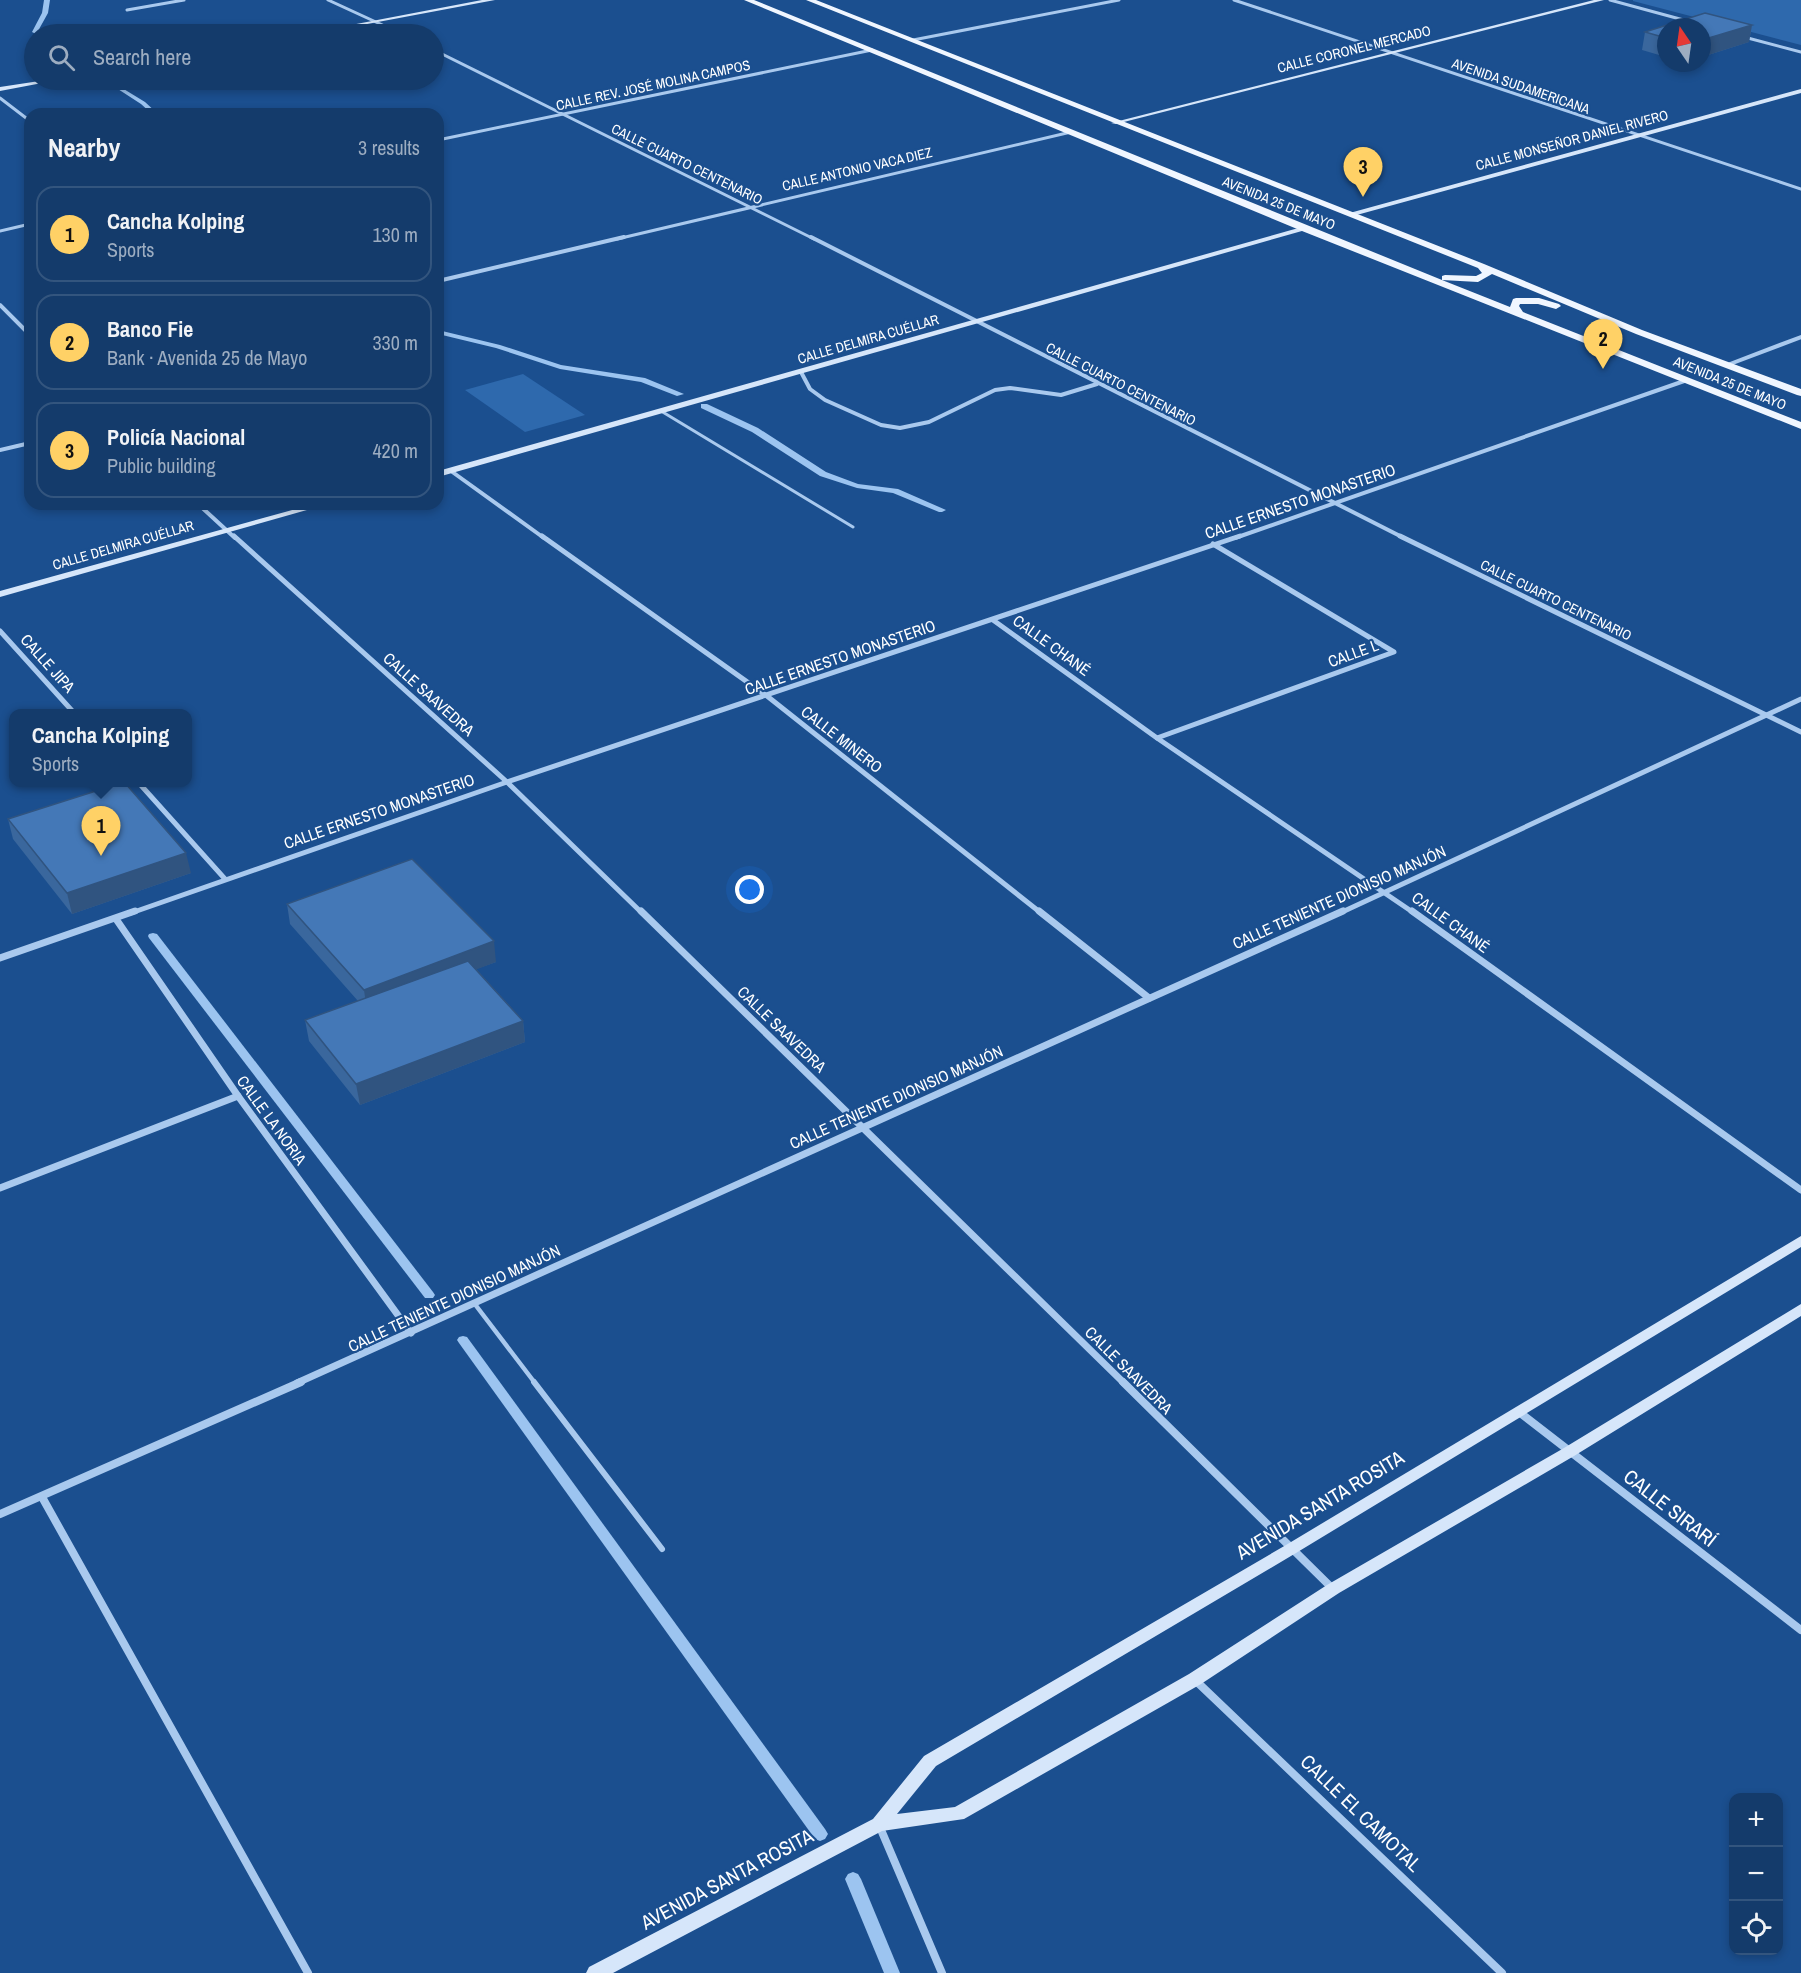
<!DOCTYPE html>
<html lang="en">
<head>
<meta charset="utf-8">
<style>
	:root { --surface:#143b6b; --page:#1d4271; --text:#f1f3f6; --muted:#9dadc1; --line:#33557e; --accent:#ffd166 }
	body { margin:0; font-family:"Archivo Narrow",sans-serif; background:var(--page); color:var(--text) }
	.controls { position:absolute; right:18px; bottom:18px; display:grid; overflow:hidden; border-radius:12px; box-shadow:0 3px 9px #0003 }
	.controls button { width:54px; height:54px; display:grid; place-items:center; padding:0; border:0; border-bottom:2px solid var(--line); background:var(--surface); color:var(--text); font:30px sans-serif }
	.compass { position:absolute; left:1657px; top:18px; width:54px; height:54px; border-radius:50%; background:var(--surface); box-shadow:0 3px 9px #0003; rotate:347deg }
	.you { position:absolute; left:750px; top:890px; width:21px; height:21px; margin:-15px; border:4px solid #fff; border-radius:50%; background:#1a73e8; box-shadow:0 0 0 9px #1a73e833 }
	.badge { display:grid; place-items:center; width:39px; height:39px; border-radius:50%; background:var(--accent); color:#111; font-size:20px; font-weight:700 }
	.pin { position:absolute; translate:-50% -50px; filter:drop-shadow(0 2px 3px #0008) }
	.pin::after { content:''; position:absolute; top:32px; width:21px; height:18px; background:inherit; clip-path:polygon(0 0,100% 0,50% 100%) }
	.popup { position:absolute; left:9px; top:709px; width:183px; height:78px; box-sizing:border-box; display:grid; place-content:center; border-radius:12px; background:var(--surface); filter:drop-shadow(0 2px 4px #0005); font-size:20px; white-space:nowrap; color:var(--muted) }
	.popup b { font-size:22px; color:var(--text) }
	.popup::after { content:''; position:absolute; left:50%; top:100%; margin-left:-12px; border:12px solid transparent; border-top-color:var(--surface) }
	.list { margin:0; padding:0; list-style:none }
	h2 { display:flex; justify-content:space-between; align-items:center; height:78px; margin:0; padding:0 24px; font-size:26px }
	h2 small { font-size:20px; font-weight:400; color:var(--muted) }
	.list li { display:grid; grid-template-columns:39px 1fr auto; gap:18px; align-items:center; box-sizing:border-box; height:96px; margin:0 12px 12px; padding:0 12px; border:2px solid var(--line); border-radius:18px }
	.list b { display:block; font-size:22px; white-space:nowrap }
	.list p { margin:0; font-size:20px; white-space:nowrap; color:var(--muted) }
	.list em { font-size:20px; font-style:normal; color:var(--muted) }
	.icon { flex:none; width:33px; height:33px; fill:none; stroke:currentColor; stroke-width:2; stroke-linecap:round; stroke-linejoin:round }
	.map { position:relative; flex:none; width:1801px; height:1973px; overflow:hidden }
	.search { position:absolute; background:var(--surface); box-shadow:0 3px 9px #0003; left:24px; top:24px; width:420px; height:66px; display:flex; align-items:center; gap:15px; box-sizing:border-box; padding:0 21px; border-radius:33px; color:var(--muted); font-size:22px }
	.panel { position:absolute; background:var(--surface); box-shadow:0 3px 9px #0003; left:24px; top:108px; width:420px; height:402px; border-radius:18px }
	.map>svg:first-child { display:block }
</style>
</head>
<body>
<div class="map">
<svg width="1801" height="1973" viewBox="0 0 1801 1973">
	<rect width="100%" height="100%" fill="#1b4f8f"/>
	<!-- green -->
	<g fill="#2e69ad">
		<polygon points="1633,0 1801,0 1801,45 1633,1"/>
		<polygon points="523,374 585,415 525,432 465,390"/>
	</g>
	<g fill="none" stroke-linecap="round" stroke-linejoin="round">
		<!-- stream -->
		<g fill="#9cc4f0" fill-rule="evenodd">
			<polygon points="44,0 50,0 48,13 38,31 42,34 36,34 32,32 42,13"/>
			<polygon points="104,80 109,80 145,102 158,114 152,114 141,104"/>
			<polygon points="438,330 500,345 561,365 645,378 684,394 677,396 641,382 560,369 496,348 438,334"/>
			<polygon points="701,404 707,404 758,428 826,472 858,484 898,489 946,510 942,512 939,512 893,493 857,488 820,476 752,432 701,408"/>
			<polygon points="153,933 157,934 433,1292 435,1295 433,1298 425,1298 149,938 148,936 149,934"/>
			<polygon points="463,1336 467,1337 825,1829 828,1834 825,1839 820,1841 815,1839 459,1343 457,1340 459,1337"/>
			<polygon points="853,1872 858,1874 861,1879 900,1973 884,1973 845,1879 848,1874"/>
		</g>
		<!-- service-far2 -->
		<polyline stroke="#a9c9ee" stroke-width="3" points="661,411 853,527"/>
		<!-- service-far1 -->
		<polyline stroke="#a9c9ee" stroke-width="4.5" points="474,1303 535,1383"/>
		<!-- service -->
		<polyline stroke="#a9c9ee" stroke-width="6" points="534,1382 662,1549"/>
		<!-- minor-far4 -->
		<g stroke="#a9c9ee" stroke-width="3">
			<polyline points="328,0 402,34"/>
			<polyline points="1234,0 1801,189"/>
			<polyline points="1610,0 1691,22"/>
			<polyline points="127,10 184,0"/>
			<polyline points="1744,37 1801,52"/>
			<polyline points="913,40 1119,0"/>
			<polyline points="434,50 814,239"/>
			<polyline points="0,98 30,121"/>
			<polyline points="438,140 872,50"/>
			<polyline points="0,231 30,224"/>
			<polyline points="617,239 1071,132"/>
		</g>
		<!-- minor-far3 -->
		<g stroke="#a9c9ee" stroke-width="4">
			<polyline points="811,237 1404,538"/>
			<polyline points="438,281 624,237"/>
			<polyline points="0,305 30,335"/>
			<polyline points="1730,364 1801,337"/>
			<polyline points="801,372 810,389 825,400 881,425 900,428 929,422 995,390 1010,388 1061,395 1097,384"/>
			<polyline points="0,450 30,443"/>
			<polyline points="451,471 544,538"/>
			<polyline points="198,504 235,538"/>
			<polyline points="1235,538 1687,380"/>
		</g>
		<!-- minor-far2 -->
		<g stroke="#a9c9ee" stroke-width="5">
			<polyline points="234,536 507,782 642,913"/>
			<polyline points="542,536 767,696 1041,913"/>
			<polyline points="1400,536 1801,732"/>
			<polyline points="993,620 1157,738 1414,913"/>
			<polyline points="0,631 75,714"/>
			<polyline points="1157,738 1394,652 1213,544"/>
			<polyline points="138,782 225,879"/>
			<polyline points="131,913 507,782 1240,536"/>
			<polyline points="1340,913 1801,699"/>
		</g>
		<!-- minor-far1 -->
		<g stroke="#a9c9ee" stroke-width="7">
			<polyline points="641,911 1124,1383"/>
			<polyline points="1039,911 1149,998"/>
			<polyline points="1412,911 1801,1190"/>
			<polyline points="116,919 238,1096 411,1333"/>
			<polyline points="0,958 135,911"/>
			<polyline points="0,1188 238,1096"/>
			<polyline points="297,1383 1343,911"/>
		</g>
		<!-- minor -->
		<g stroke="#a9c9ee" stroke-width="8">
			<polyline points="1123,1382 1333,1589"/>
			<polyline points="1519,1412 1801,1630"/>
			<polyline points="42,1497 308,1973"/>
			<polyline points="0,1514 301,1382"/>
			<polyline points="1195,1680 1502,1973"/>
			<polyline points="879,1825 942,1973"/>
		</g>
		<!-- secondary -->
		<g fill="#d6e6fa" fill-rule="evenodd">
			<polygon points="482,0 495,0 314,34 304,34"/>
			<polygon points="1594,0 1604,0 1116,124 1111,123"/>
			<polygon points="46,80 58,80 0,91 0,87"/>
			<polygon points="1801,89 1801,93 1353,216 1346,214"/>
			<polygon points="1302,227 1309,229 438,477 438,471"/>
			<polygon points="314,504 328,504 0,597 0,591"/>
			<polygon points="1801,1236 1801,1247 1296,1553 936,1766 897,1814 955,1807 1189,1674 1327,1585 1564,1448 1801,1304 1801,1316 1574,1456 1339,1593 1201,1684 964,1819 882,1831 613,1973 586,1973 589,1967 873,1819 924,1756 1286,1545"/>
		</g>
		<!-- primary -->
		<polygon fill="#f0f6ff" fill-rule="evenodd" points="744,0 754,0 1442,280 1442,276 1445,275 1476,276 1482,273 1478,268 806,0 816,0 1484,264 1642,330 1801,389 1801,396 1797,395 1636,334 1492,274 1478,282 1442,280 1510,307 1513,299 1516,298 1539,298 1559,304 1561,306 1556,309 1538,304 1520,304 1519,306 1523,312 1801,422 1801,429 1302,231"/>
	</g>
	<!-- wall -->
	<g fill="#3a679d">
		<polygon points="1705,13 1752,25 1749,42 1702,57 1702,27 1666,27 1666,57 1642,50 1645,32"/>
		<polygon points="8,819 191,873 72,914 13,839"/>
		<polygon points="287,904 496,962 476,969 523,1021 525,1042 360,1105 309,1041 305,1020 358,1001 290,924"/>
	</g>
	<!-- shaded-wall -->
	<g fill="#305480">
		<polygon points="1752,25 1749,42 1702,57 1702,40"/>
		<polygon points="186,853 191,873 72,914 67,893"/>
		<polygon points="494,941 496,962 367,1011 364,990"/>
		<polygon points="523,1021 525,1042 360,1105 356,1084"/>
	</g>
	<!-- building -->
	<g fill="#4478b7" stroke="#305480" stroke-width="1.5">
		<polygon points="1705,13 1752,25 1702,40 1702,27 1666,27 1666,38 1645,32"/>
		<polygon points="121,783 125,783 186,853 67,893 8,819"/>
		<polygon points="412,859 494,941 364,990 287,904"/>
		<polygon points="468,961 523,1021 356,1084 305,1020"/>
	</g>
	<g text-anchor="middle" stroke-width="4.5" stroke-linejoin="round" paint-order="stroke">
		<!-- far-street labels -->
		<g font-size="14" fill="#fff" stroke="#1b4f8f">
			<text transform="translate(1354 49) rotate(-14)" y="5">CALLE CORONEL MERCADO</text>
			<text transform="translate(653 85) rotate(-12)" y="5">CALLE REV. JOSÉ MOLINA CAMPOS</text>
			<text transform="translate(1521 86) rotate(19)" y="5">AVENIDA SUDAMERICANA</text>
			<text transform="translate(1572 140) rotate(-15)" y="5">CALLE MONSEÑOR DANIEL RIVERO</text>
			<text transform="translate(687 164) rotate(26)" y="5">CALLE CUARTO CENTENARIO</text>
			<text transform="translate(857 169) rotate(-13)" y="5">CALLE ANTONIO VACA DIEZ</text>
			<text transform="translate(1279 203) rotate(22)" y="5">AVENIDA 25 DE MAYO</text>
			<text transform="translate(868 339) rotate(-16)" y="5">CALLE DELMIRA CUÉLLAR</text>
			<text transform="translate(1730 383) rotate(22)" y="5">AVENIDA 25 DE MAYO</text>
			<text transform="translate(1121 384) rotate(27)" y="5">CALLE CUARTO CENTENARIO</text>
			<text transform="translate(123 545) rotate(-16)" y="5">CALLE DELMIRA CUÉLLAR</text>
			<text transform="translate(1556 600) rotate(26)" y="5">CALLE CUARTO CENTENARIO</text>
		</g>
		<!-- street labels -->
		<g font-size="16" fill="#fff" stroke="#1b4f8f">
			<text transform="translate(1300 501) rotate(-19)" y="6">CALLE ERNESTO MONASTERIO</text>
			<text transform="translate(1052 645) rotate(36)" y="6">CALLE CHANÉ</text>
			<text transform="translate(1353 653) rotate(-20)" y="6">CALLE L</text>
			<text transform="translate(840 657) rotate(-19)" y="6">CALLE ERNESTO MONASTERIO</text>
			<text transform="translate(48 663) rotate(48)" y="6">CALLE JIPA</text>
			<text transform="translate(429 694) rotate(42)" y="6">CALLE SAAVEDRA</text>
			<text transform="translate(842 739) rotate(38)" y="6">CALLE MINERO</text>
			<text transform="translate(379 811) rotate(-19)" y="6">CALLE ERNESTO MONASTERIO</text>
			<text transform="translate(1339 897) rotate(-24)" y="6">CALLE TENIENTE DIONISIO MANJÓN</text>
			<text transform="translate(1451 922) rotate(36)" y="6">CALLE CHANÉ</text>
			<text transform="translate(782 1029) rotate(44)" y="6">CALLE SAAVEDRA</text>
			<text transform="translate(896 1097) rotate(-24)" y="6">CALLE TENIENTE DIONISIO MANJÓN</text>
			<text transform="translate(272 1120) rotate(54)" y="6">CALLE LA NORIA</text>
			<text transform="translate(454 1298) rotate(-25)" y="6">CALLE TENIENTE DIONISIO MANJÓN</text>
			<text transform="translate(1129 1370) rotate(45)" y="6">CALLE SAAVEDRA</text>
		</g>
		<!-- near-street labels -->
		<g font-size="20" fill="#fff" stroke="#1b4f8f">
			<text transform="translate(1320 1505) rotate(-31)" y="7">AVENIDA SANTA ROSITA</text>
			<text transform="translate(1670 1508) rotate(38)" y="7">CALLE SIRARÍ</text>
			<text transform="translate(1361 1813) rotate(44)" y="7">CALLE EL CAMOTAL</text>
			<text transform="translate(727 1879) rotate(-28)" y="7">AVENIDA SANTA ROSITA</text>
		</g>
	</g>
</svg>
<div class="controls">
<button>+</button>
<button>−</button>
<button><svg class="icon" aria-label="locate" viewBox="0 0 24 24"><circle cx="12" cy="12" r="6"/><path d="M12 2v4M12 18v4M2 12h4M18 12h4"/></svg></button>
</div>
<svg class="compass" viewBox="-18 -18 36 36"><path d="M0-13l5 13h-10z" fill="#e53935"/><path d="M0 13l5-13h-10z" fill="#9dadc1"/></svg>
<div class="you"></div>
<div class="pin badge" style="left:101px;top:856px">1</div>
<div class="popup"><b>Cancha Kolping</b>Sports</div>
<div class="pin badge" style="left:1603px;top:369px">2</div>
<div class="pin badge" style="left:1363px;top:197px">3</div>
<div class="search"><svg class="icon" aria-label="search" viewBox="0 0 24 24"><circle cx="10" cy="10" r="6"/><path d="M15 15l6 6"/></svg>Search here</div>
<section class="panel">
<h2>Nearby<small>3 results</small></h2>
<ul class="list">
<li><span class="badge">1</span><div><b>Cancha Kolping</b><p>Sports</p></div><em>130 m</em></li>
<li><span class="badge">2</span><div><b>Banco Fie</b><p>Bank · Avenida 25 de Mayo</p></div><em>330 m</em></li>
<li><span class="badge">3</span><div><b>Policía Nacional</b><p>Public building</p></div><em>420 m</em></li>
</ul>
</section>
</div>
</body>
</html>
